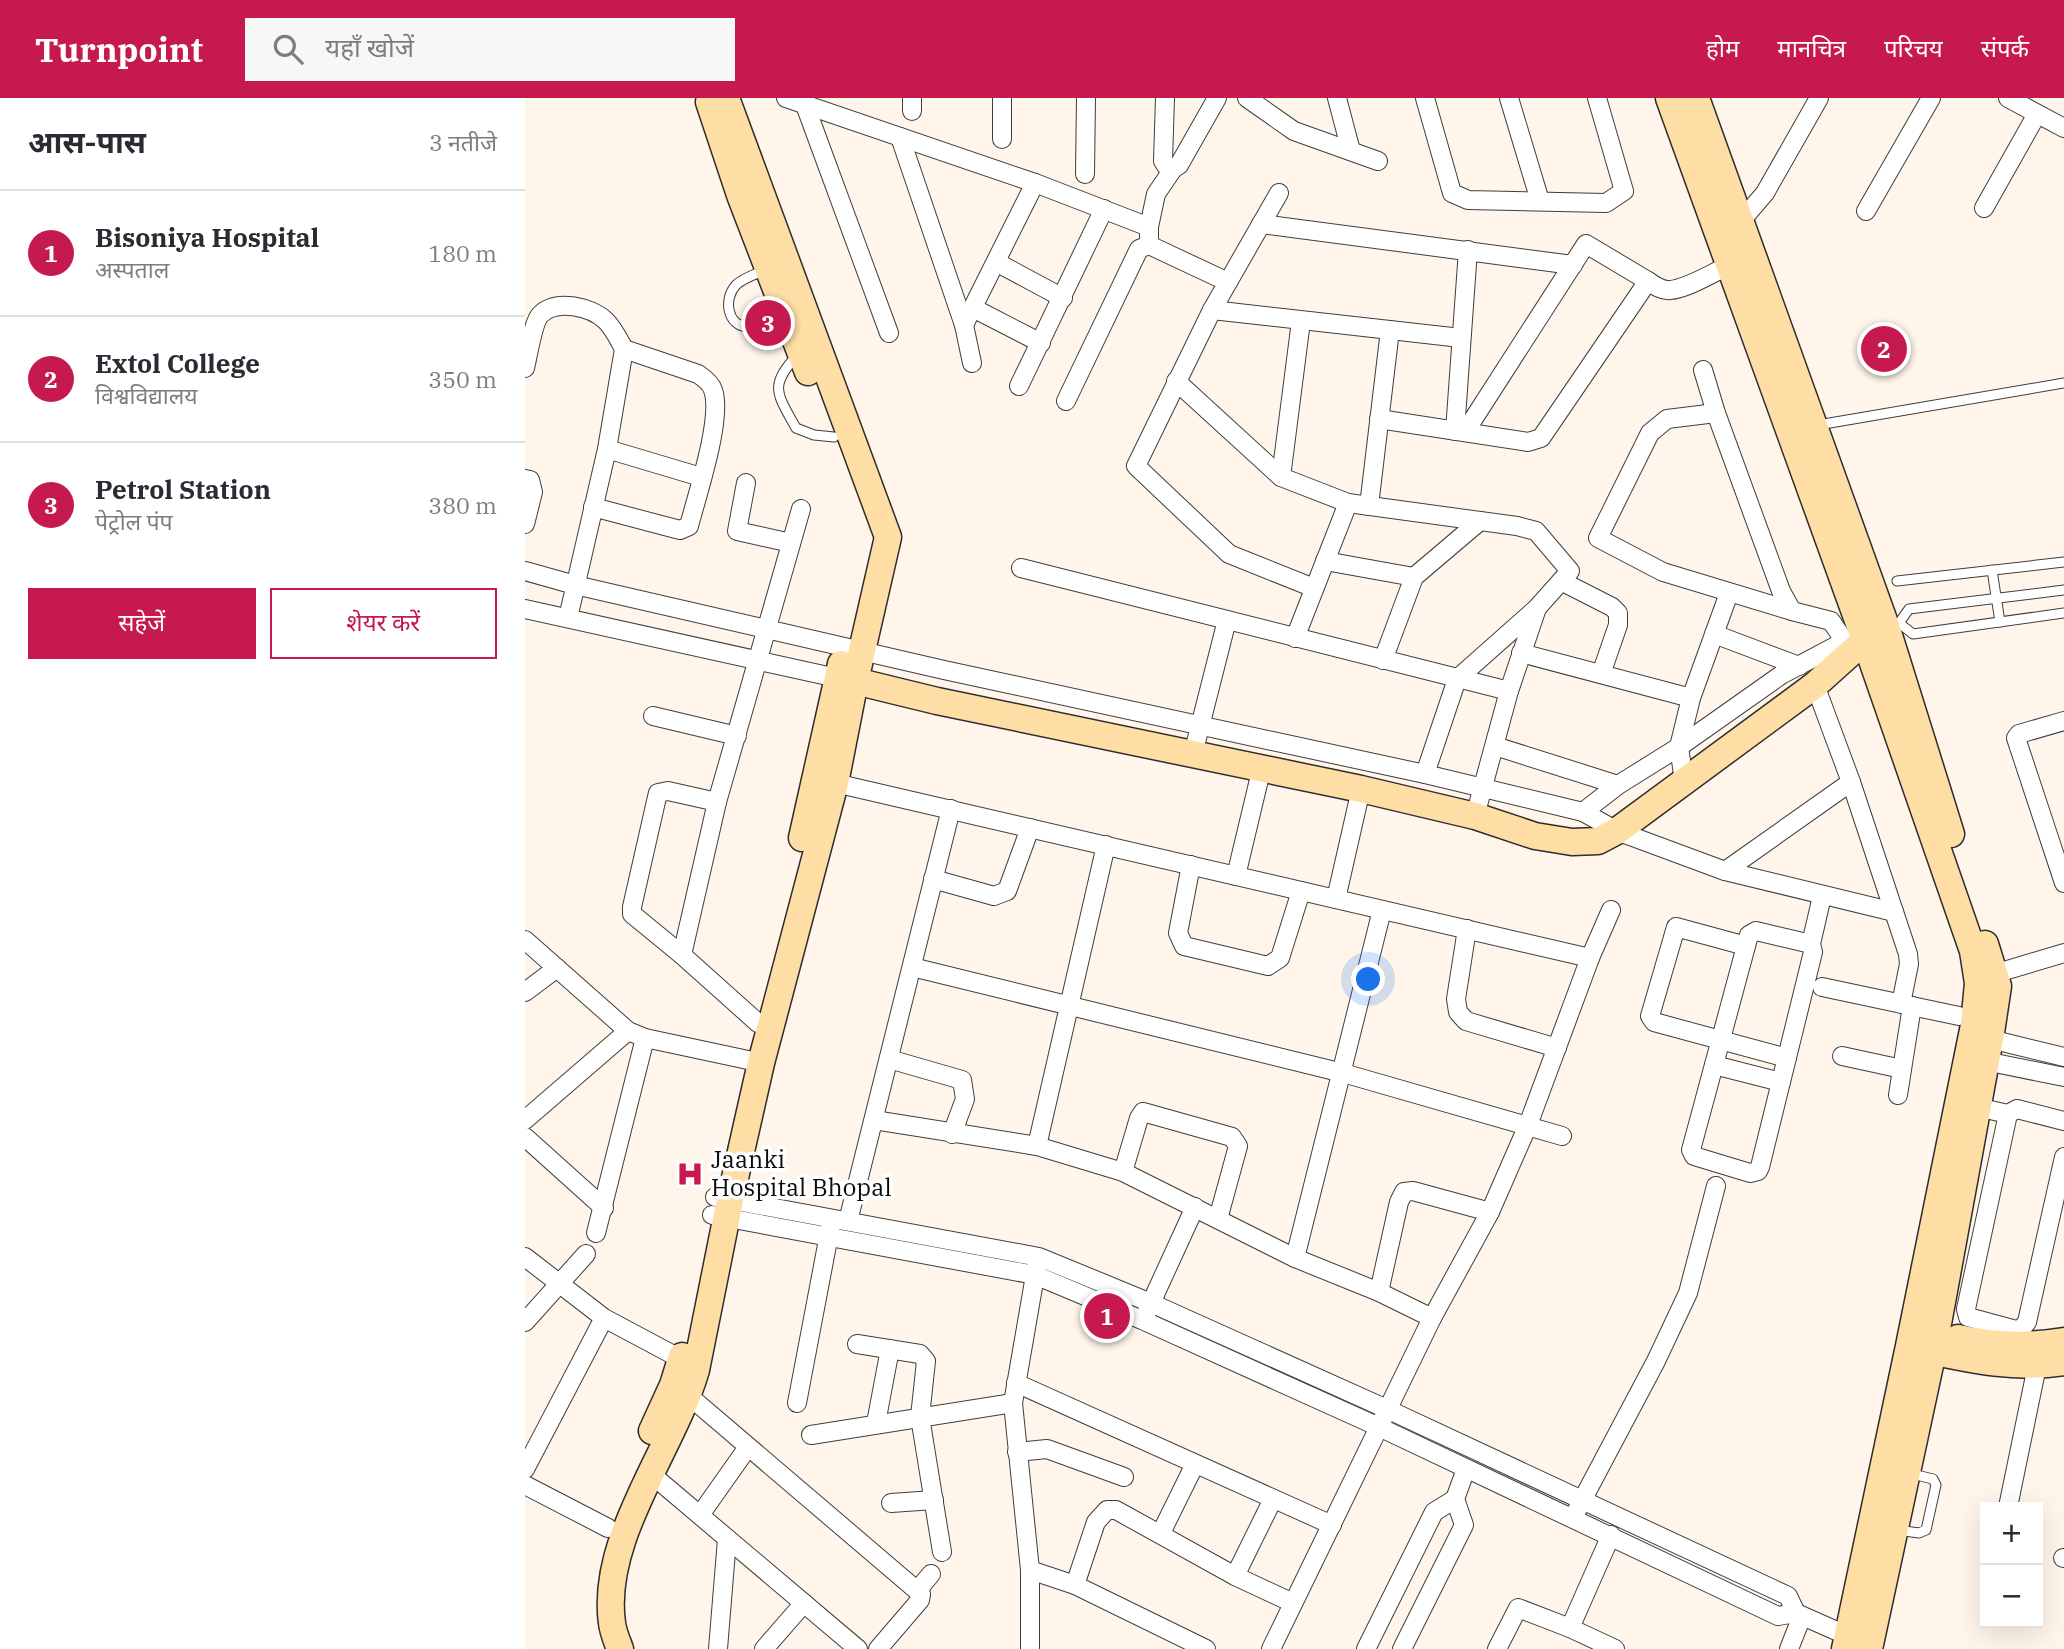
<!DOCTYPE html>
<html lang="hi">
<head>
<meta charset="utf-8">
<style>
	:root { --surface:#fff; --page:#f7f7f7; --text:#2b2b33; --muted:#7c7c81; --line:#e1e1e2; --accent:#c6194d }
	body { margin:0; font-family:"IBM Plex Serif","Noto Sans Devanagari",serif; background:var(--page); color:var(--text) }
	.controls { position:absolute; right:21px; bottom:21px; display:grid; overflow:hidden; border-radius:0px; box-shadow:0 7px 28px #0002 }
	.controls button { width:63px; height:63px; display:grid; place-items:center; padding:0; border:0; border-bottom:2px solid var(--line); background:var(--surface); color:var(--text); font:35px sans-serif }
	.you { position:absolute; left:844px; top:882px; width:24px; height:24px; margin:-18px; border:5px solid #fff; border-radius:50%; background:#1a73e8; box-shadow:0 0 0 10px #1a73e833 }
	.badge { display:grid; place-items:center; width:46px; height:46px; border-radius:50%; background:var(--accent); color:#fff; font-size:23px; font-weight:700 }
	.pin { position:absolute; translate:-50% -50%; border:4px solid #fff; box-shadow:0 2px 7px #0006 }
	.list { margin:0; padding:0; list-style:none }
	h2 { display:flex; justify-content:space-between; align-items:center; height:91px; margin:0; padding:0 28px; font-size:30px }
	h2 small { font-size:23px; font-weight:400; color:var(--muted) }
	.list li { display:grid; grid-template-columns:46px 1fr auto; gap:21px; align-items:center; box-sizing:border-box; height:126px; padding:0 28px; border-top:2px solid var(--line) }
	.list b { display:block; font-size:26px; white-space:nowrap }
	.list p { margin:0; font-size:23px; white-space:nowrap; color:var(--muted) }
	.list em { font-size:23px; font-style:normal; color:var(--muted) }
	.actions { display:flex; gap:14px; padding:21px 28px }
	.actions a { flex:1; padding:16px 0; border:2px solid var(--accent); border-radius:0px; text-align:center; font-size:24px; color:var(--accent) }
	.actions .main { background:var(--accent); color:#fff }
	.icon { flex:none; width:38px; height:38px; fill:none; stroke:currentColor; stroke-width:2; stroke-linecap:round; stroke-linejoin:round }
	.map { position:relative; flex:none; width:1539px; height:1551px; overflow:hidden }
	header { display:flex; align-items:center; gap:42px; box-sizing:border-box; height:98px; padding:0 35px; background:var(--accent); color:#fff }
	header strong { font-size:33px }
	nav { display:flex; gap:38px; margin-inline-start:auto; font-size:24px }
	.search { width:490px; height:63px; background:var(--page); display:flex; align-items:center; gap:18px; box-sizing:border-box; padding:0 24px; border-radius:0px; color:var(--muted); font-size:26px }
	main { display:flex }
	aside { flex:1; background:var(--surface) }
	.map>svg:first-child { display:block }
</style>
</head>
<body>
<header>
<strong>Turnpoint</strong>
<div class="search"><svg class="icon" aria-label="search" viewBox="0 0 24 24"><circle cx="10" cy="10" r="6"/><path d="M15 15l6 6"/></svg>यहाँ खोजें</div>
<nav><a>होम</a><a>मानचित्र</a><a>परिचय</a><a>संपर्क</a></nav>
</header>
<main>
<aside>
<h2>आस-पास<small>3 नतीजे</small></h2>
<ul class="list">
<li><span class="badge">1</span><div><b>Bisoniya Hospital</b><p>अस्पताल</p></div><em>180 m</em></li>
<li><span class="badge">2</span><div><b>Extol College</b><p>विश्वविद्यालय</p></div><em>350 m</em></li>
<li><span class="badge">3</span><div><b>Petrol Station</b><p>पेट्रोल पंप</p></div><em>380 m</em></li>
</ul>
<div class="actions"><a class="main">सहेजें</a><a>शेयर करें</a></div>
</aside>
<div class="map">
<svg width="1539" height="1551" viewBox="0 0 1539 1551">
	<rect width="100%" height="100%" fill="#fff5ea"/>
	<g fill="none" stroke-linecap="round" stroke-linejoin="round">
		<defs>
			<g id="lane">
				<path d="M240,172C231,176 218,180 211,187C198,201 202,228 223,229C235,229 249,222 260,218"/>
				<path d="M273,256C244,288 251,294 271,330L289,337L309,339"/>
				<polyline points="1293,327 1539,285"/>
				<polyline points="1467,472 1475,524"/>
				<polyline points="1372,483 1539,464"/>
				<polyline points="1374,525 1388,536 1539,515"/>
				<polyline points="1364,530 1374,525 1384,511 1539,492"/>
				<polyline points="1372,1432 1394,1435 1401,1432 1411,1387 1408,1381 1383,1375"/>
			</g>
			<g id="street">
				<polyline points="261,0 510,85 624,129 624,147 703,184"/>
				<polyline points="477,0 477,41"/>
				<polyline points="640,0 638,63 642,69 648,71 654,67 692,0"/>
				<polyline points="722,0 769,33 853,63"/>
				<polyline points="812,0 826,53"/>
				<polyline points="900,0 927,95 943,102 1081,105 1099,93 1072,0"/>
				<polyline points="984,0 1015,103"/>
				<polyline points="1483,0 1539,30"/>
				<polyline points="280,7 364,235"/>
				<polyline points="387,13 387,0"/>
				<polyline points="375,39 439,227 447,265"/>
				<polyline points="560,76 561,0"/>
				<polyline points="754,95 687,212 611,368 704,456 789,490"/>
				<polyline points="1459,110 1512,16"/>
				<polyline points="1341,113 1406,0"/>
				<polyline points="1216,123 1240,95 1294,0"/>
				<polyline points="736,126 1048,167"/>
				<polyline points="624,129 631,96 648,71"/>
				<polyline points="471,164 538,200"/>
				<path d="M1123,183C1130,188 1137,193 1145,192C1162,191 1189,174 1205,167"/>
				<polyline points="448,210 516,245"/>
				<polyline points="687,212 936,240"/>
				<polyline points="439,227 510,85"/>
				<path d="M0,270C3,258 8,225 15,217C31,200 67,209 81,223C89,231 94,242 99,251L82,351L43,520"/>
				<polyline points="1178,272 1191,315 1256,493 1267,513 1306,523 1327,554"/>
				<polyline points="651,283 756,379 823,405 992,428 1011,433 1045,473 1012,510 984,593 950,718"/>
				<polyline points="494,288 579,111"/>
				<polyline points="541,303 614,151 624,147"/>
				<polyline points="1191,315 1142,321 1125,335 1073,440 1138,474 1267,513"/>
				<polyline points="854,321 1003,344 1016,340 1123,183 1061,146 940,334"/>
				<polyline points="930,333 943,152"/>
				<polyline points="82,351 176,379"/>
				<polyline points="756,379 776,223"/>
				<polyline points="0,381 5,382 8,394 0,426"/>
				<polyline points="221,385 212,433 266,445"/>
				<polyline points="844,408 865,232"/>
				<path d="M68,409L155,432L164,428C172,397 198,320 188,292C186,285 179,280 173,276L99,251"/>
				<polyline points="800,463 889,479"/>
				<polyline points="496,470 984,593"/>
				<polyline points="0,473 50,487 419,572 900,676 1058,714 1092,733 1200,773 1369,814"/>
				<polyline points="1036,483 1087,509 1093,515 1093,527 1076,576"/>
				<polyline points="0,511 321,582"/>
				<polyline points="1189,536 1274,568"/>
				<polyline points="770,540 823,405"/>
				<polyline points="996,555 1166,600"/>
				<polyline points="858,562 889,479 955,423"/>
				<polyline points="1290,587 1326,684 1383,856 1384,866 1376,906"/>
				<polyline points="128,618 212,638"/>
				<polyline points="1539,623 1494,636 1491,640 1539,785"/>
				<polyline points="970,648 1093,687"/>
				<polyline points="668,656 702,522"/>
				<polyline points="900,676 932,581 1012,510"/>
				<polyline points="1159,683 1154,649 1166,600 1204,495"/>
				<polyline points="310,685 1065,860"/>
				<polyline points="1058,714 1093,687 1154,649 1256,577 1320,543"/>
				<polyline points="666,767 653,835 659,848 743,868 755,860 776,793"/>
				<polyline points="1200,773 1326,684"/>
				<polyline points="711,778 737,669"/>
				<polyline points="408,781 469,798 482,793 505,730"/>
				<polyline points="811,801 836,691"/>
				<polyline points="942,831 931,901 933,914 941,923 1032,950"/>
				<polyline points="0,842 103,933 120,940 223,962"/>
				<polyline points="1286,846 1231,833 1224,837 1166,1052 1169,1058 1225,1075 1233,1073 1235,1069 1288,854 1286,846 1297,798"/>
				<polyline points="1221,848 1151,829 1125,918 1129,924 1262,960"/>
				<polyline points="157,857 107,816 107,809 132,699 133,695 143,693 192,704"/>
				<polyline points="387,869 818,975 1037,1038"/>
				<polyline points="1469,876 1539,855"/>
				<polyline points="1297,889 1434,918"/>
				<polyline points="0,894 32,870"/>
				<polyline points="233,925 157,857 192,704 276,411"/>
				<polyline points="1465,941 1539,959"/>
				<polyline points="1317,958 1377,971"/>
				<polyline points="364,961 437,982 440,1001 427,1036"/>
				<polyline points="1460,963 1539,979"/>
				<polyline points="1189,967 1256,984"/>
				<polyline points="1373,997 1387,908"/>
				<polyline points="1452,1009 1483,1016 1492,1011 1539,1023"/>
				<polyline points="1483,1016 1441,1211 1443,1219 1491,1232 1497,1230 1502,1224 1539,1059"/>
				<polyline points="0,1022 103,933"/>
				<polyline points="349,1022 512,1048 598,1074 770,1160 854,1194 907,1220"/>
				<polyline points="0,1039 79,1110"/>
				<polyline points="512,1048 581,747"/>
				<polyline points="598,1074 614,1020 618,1014 707,1039 713,1048 693,1121"/>
				<polyline points="190,1099 514,1159 626,1205 864,1312 1263,1498 1271,1515"/>
				<polyline points="187,1117 510,1177 617,1222 854,1329 1253,1518 1271,1515 1323,1538"/>
				<polyline points="323,1123 426,711"/>
				<polyline points="71,1135 120,940"/>
				<polyline points="0,1159 79,1220 156,1261"/>
				<polyline points="770,1160 857,812"/>
				<polyline points="854,1194 874,1104 879,1094 888,1093 965,1114"/>
				<polyline points="621,1216 670,1109"/>
				<polyline points="0,1224 61,1156"/>
				<polyline points="332,1246 395,1256 401,1263 395,1319 417,1454"/>
				<polyline points="491,1285 807,1427"/>
				<polyline points="164,1298 396,1496 395,1502 353,1551"/>
				<polyline points="272,1305 306,1126"/>
				<polyline points="351,1325 365,1251"/>
				<polyline points="286,1337 488,1305"/>
				<polyline points="492,1354 522,1351 599,1379"/>
				<polyline points="0,1371 79,1220"/>
				<polyline points="126,1376 333,1551"/>
				<polyline points="0,1387 83,1430"/>
				<polyline points="366,1405 409,1402"/>
				<polyline points="1483,1409 1512,1268"/>
				<polyline points="1051,1414 1131,1263 1163,1195 1191,1088"/>
				<polyline points="175,1417 223,1349"/>
				<polyline points="636,1435 670,1366"/>
				<polyline points="1538,1460 1539,1460"/>
				<polyline points="505,1472 550,1487 681,1551"/>
				<polyline points="710,1478 748,1401"/>
				<polyline points="550,1487 571,1424 582,1412 591,1412 710,1478 768,1505"/>
				<polyline points="392,1493 406,1476"/>
				<polyline points="1045,1530 1090,1551"/>
				<polyline points="193,1551 202,1441"/>
				<polyline points="239,1551 279,1505"/>
				<polyline points="505,1551 505,1472 488,1305 512,1166"/>
				<polyline points="746,1551 907,1220 965,1114 1003,1027 1065,860 1086,812"/>
				<polyline points="841,1551 909,1414 930,1401 941,1371"/>
				<polyline points="877,1551 939,1427 930,1401"/>
				<polyline points="972,1551 993,1510 1045,1530 1086,1437"/>
				<polyline points="1264,1551 1277,1518"/>
			</g>
			<g id="secondary">
				<polyline points="1144,0 1340,542 1448,853 1453,885 1449,927 1384,1248 1320,1551"/>
				<polyline points="1171,0 1362,531 1426,736"/>
				<polyline points="184,4 215,97 283,274"/>
				<polyline points="330,583 412,603 836,691 950,718 1010,738 1047,744 1073,743 1092,733 1290,587 1340,542 1354,535"/>
				<polyline points="277,740 316,566"/>
				<path d="M1433,1240C1469,1248 1503,1249 1539,1243"/>
				<path d="M1392,1250C1443,1261 1488,1272 1539,1264"/>
				<polyline points="127,1333 148,1287 157,1258"/>
				<path d="M95,1551C92,1543 88,1534 87,1525C75,1440 148,1351 171,1272L205,1102L236,965L310,685L330,583L363,439L201,0"/>
				<polyline points="1344,1551 1408,1253 1465,941 1473,888 1460,846"/>
			</g>
		</defs>
		<!-- lane casing -->
		<use href="#lane" stroke="#3e3e3e" stroke-width="11"/>
		<!-- street casing -->
		<use href="#street" stroke="#3e3e3e" stroke-width="20"/>
		<!-- secondary casing -->
		<use href="#secondary" stroke="#2d2d2d" stroke-width="29"/>
		<!-- lane -->
		<use href="#lane" stroke="#fff" stroke-width="9"/>
		<!-- street -->
		<use href="#street" stroke="#fff" stroke-width="18"/>
		<!-- secondary -->
		<use href="#secondary" stroke="#ffdea5" stroke-width="26"/>
	</g>
	<!-- icons -->
	<defs>
		<symbol id="hospital-bare" viewBox="-9 -9 18 18"><path d="M-5-5h3v3.5h4V-5h3V5h-3V1.5h-4V5h-3Z" fill="#c6194d" stroke="#fff" stroke-width="2.5" paint-order="stroke"/></symbol>
	</defs>
	<g fill-rule="evenodd">
		<use href="#hospital-bare" x="146" y="1057" width="38" height="38"/>
	</g>
	<g text-anchor="middle" stroke-width="7" stroke-linejoin="round" paint-order="stroke">
		<!-- poi labels -->
		<g font-size="24" fill="#0b0b0b" stroke="#fff" text-anchor="start">
			<text x="186" y="1070">Jaanki<tspan x="186" dy="28">Hospital Bhopal</tspan></text>
		</g>
	</g>
</svg>
<div class="controls">
<button>+</button>
<button>−</button>
</div>
<div class="you"></div>
<div class="pin badge" style="left:582px;top:1218px">1</div>
<div class="pin badge" style="left:1359px;top:251px">2</div>
<div class="pin badge" style="left:243px;top:225px">3</div>
</div>
</main>
</body>
</html>
